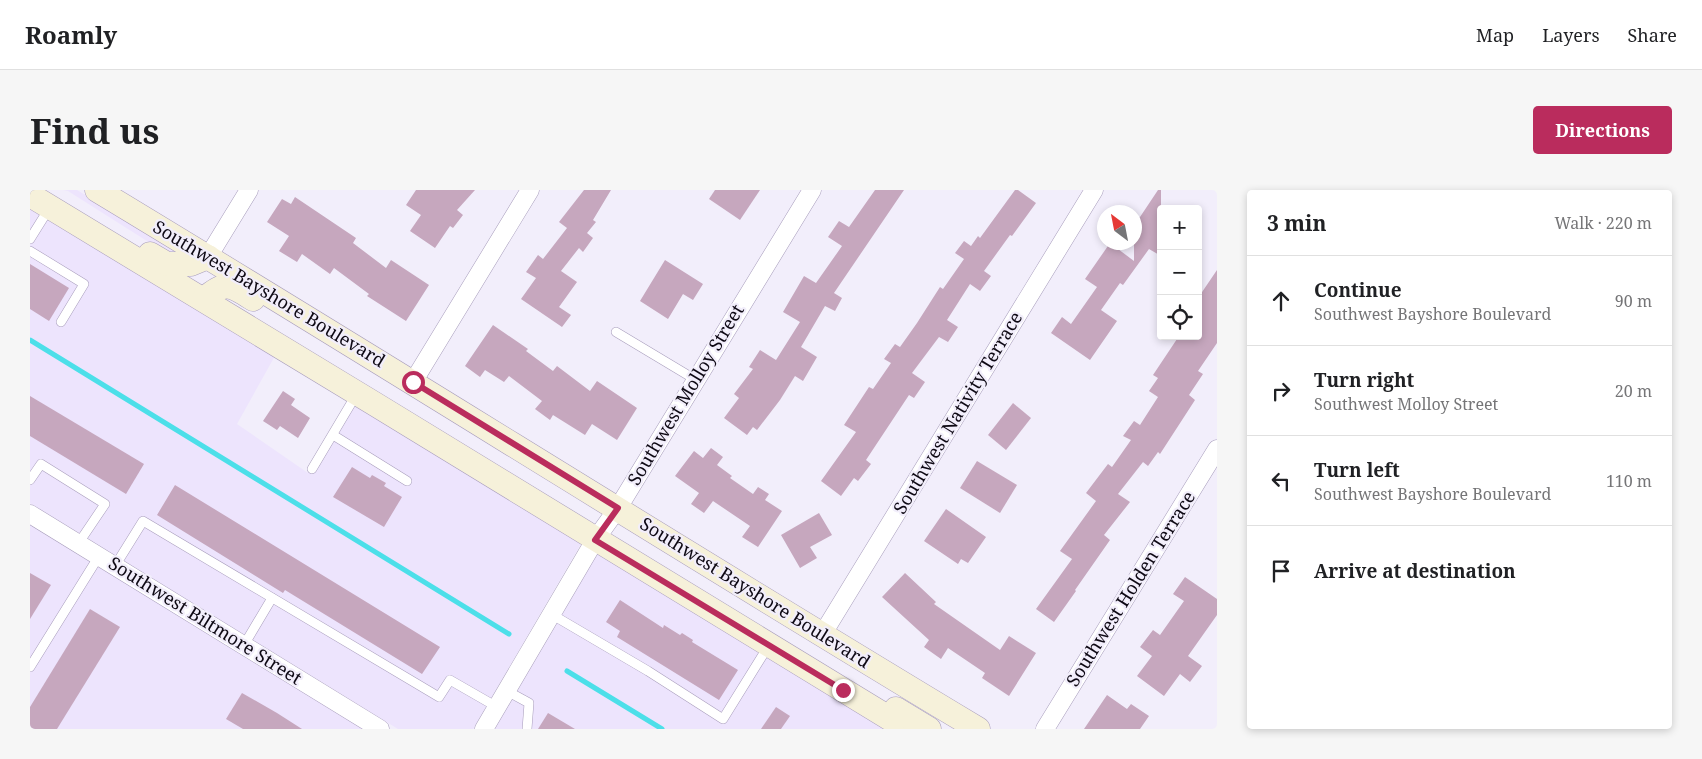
<!DOCTYPE html>
<html lang="en">
<head>
<meta charset="utf-8">
<style>
	:root { --surface:#fff; --page:#f6f6f6; --text:#202124; --muted:#757577; --line:#e0e0e0; --accent:#ba2c5d }
	body { margin:0; font-family:"Noto Serif",serif; background:var(--page); color:var(--text) }
	.controls { position:absolute; right:15px; top:15px; display:grid; overflow:hidden; border-radius:5px; box-shadow:0 2px 8px #0003 }
	.controls button { width:45px; height:45px; display:grid; place-items:center; padding:0; border:0; border-bottom:1px solid var(--line); background:var(--surface); color:var(--text); font:25px sans-serif }
	.compass { position:absolute; left:1067px; top:15px; width:45px; height:45px; border-radius:50%; background:var(--surface); box-shadow:0 2px 8px #0003; rotate:328deg }
	.stop { position:absolute; width:15px; height:15px; margin:-11px; border:4px solid #ba2c5d; border-radius:50%; background:#fff }
	.stop.end { background:#ba2c5d; border-color:#fff; box-shadow:0 1px 5px #0008 }
	.list { margin:0; padding:0; list-style:none }
	h2 { display:flex; justify-content:space-between; align-items:center; height:65px; margin:0; padding:0 20px; font-size:21px }
	h2 small { font-size:16px; font-weight:400; color:var(--muted) }
	.list li { display:grid; grid-template-columns:32px 1fr auto; gap:15px; align-items:center; box-sizing:border-box; height:90px; padding:0 20px; border-top:1px solid var(--line) }
	.list b { display:block; font-size:19px; white-space:nowrap }
	.list p { margin:0; font-size:16px; white-space:nowrap; color:var(--muted) }
	.list em { font-size:16px; font-style:normal; color:var(--muted) }
	.icon { flex:none; width:28px; height:28px; fill:none; stroke:currentColor; stroke-width:2; stroke-linecap:round; stroke-linejoin:round }
	.map { position:relative; flex:none; width:1187px; height:539px; overflow:hidden; border-radius:5px }
	header { display:flex; align-items:center; gap:30px; box-sizing:border-box; height:70px; padding:0 25px; background:var(--surface); border-bottom:1px solid var(--line) }
	header strong { font-size:24px }
	nav { display:flex; gap:28px; margin-inline-start:auto; font-size:18px }
	.intro { display:flex; align-items:center; justify-content:space-between; box-sizing:border-box; height:120px; padding:0 30px }
	h1 { margin:0; font-size:35px }
	.button { padding:12px 22px; border-radius:5px; background:var(--accent); color:#fff; font-size:18px; font-weight:700 }
	main { display:flex; gap:30px; padding:0 30px }
	aside { flex:1; background:var(--surface); border-radius:5px; box-shadow:0 2px 8px #0003 }
	.map>svg:first-child { display:block }
</style>
</head>
<body>
<header>
<strong>Roamly</strong>
<nav><a>Map</a><a>Layers</a><a>Share</a></nav>
</header>
<div class="intro"><h1>Find us</h1><a class="button">Directions</a></div>
<main>
<div class="map">
<svg width="1187" height="539" viewBox="0 0 1187 539">
	<rect width="100%" height="100%" fill="#f2eefb"/>
	<!-- built -->
	<g fill="#ede4fd">
		<polygon points="33,0 47,0 153,64 139,65 38,1"/>
		<polygon points="0,15 1,20 7,20 246,164 207,234 278,283 322,210 552,352 443,539 368,539 0,313"/>
		<polygon points="0,335 333,539 0,539"/>
		<polygon points="568,363 805,506 807,511 812,510 859,539 465,539"/>
	</g>
	<g fill="none" stroke-linecap="round" stroke-linejoin="round">
		<!-- stream -->
		<g stroke="#4cdfe9" stroke-width="5">
			<polyline points="0,150 479,444"/>
			<polyline points="537,481 632,539"/>
		</g>
	</g>
	<!-- building -->
	<g fill="#c6a7be">
		<polygon points="386,0 445,0 427,20 433,25 423,38 420,36 405,58 380,41 391,25 376,15"/>
		<polygon points="554,0 581,0 563,30 566,32 557,43 563,48 553,62 549,58 531,81 547,92 529,117 541,125 532,137 491,109 506,88 496,82 508,65 513,69 537,38 529,32"/>
		<polygon points="685,0 730,0 710,30 679,9"/>
		<polygon points="845,0 874,0 804,103 812,108 805,121 795,116 771,157 787,167 773,191 765,186 750,210 727,240 723,237 717,245 694,228 709,208 704,204 723,179 719,177 730,160 746,170 770,132 753,122 774,86 786,93 812,56 798,47 809,31 819,37"/>
		<polygon points="985,0 988,0 1006,13 982,46 980,45 954,81 961,86 950,101 940,94 917,130 928,137 918,152 909,147 882,183 895,192 884,208 879,205 836,270 841,274 828,291 824,288 811,306 791,291 826,242 814,235 839,197 843,199 861,173 854,169 865,154 870,157 887,133 910,97 913,99 934,69 925,63 934,51 941,56 948,46 950,48"/>
		<polygon points="1128,0 1131,0 1131,66 1119,59 1093,95 1090,93 1071,120 1087,131 1060,170 1021,143 1032,127 1041,134 1067,97 1055,89 1080,53 1104,71 1104,36"/>
		<polygon points="265,7 326,48 323,53 356,78 361,70 399,95 376,131 337,106 339,104 304,78 300,84 272,64 267,72 249,61 259,46 237,32 252,9 261,14"/>
		<polygon points="635,70 673,94 663,110 653,104 638,129 610,111"/>
		<polygon points="0,74 39,98 19,131 0,119"/>
		<polygon points="1187,80 1187,153 1168,181 1173,184 1159,205 1165,210 1130,264 1128,262 1118,276 1113,272 1088,304 1100,312 1074,345 1080,350 1045,400 1046,401 1024,432 1006,419 1042,369 1030,361 1066,311 1056,303 1078,274 1082,277 1101,250 1093,246 1104,231 1110,235 1128,207 1119,201 1128,188 1123,185 1149,146 1168,146 1168,108"/>
		<polygon points="463,135 498,159 496,161 523,181 527,176 560,201 567,191 607,218 587,250 562,234 555,245 523,225 520,230 505,219 512,211 479,186 474,192 455,180 450,187 435,176"/>
		<polygon points="253,201 265,209 261,215 280,228 268,248 250,236 247,240 233,231"/>
		<polygon points="0,206 114,274 96,304 0,246"/>
		<polygon points="983,213 1001,228 976,260 958,245"/>
		<polygon points="681,258 693,267 687,275 702,286 700,288 723,304 728,297 739,304 735,310 752,321 728,357 712,347 720,336 683,311 674,323 661,314 669,303 645,286 664,261 673,268"/>
		<polygon points="947,271 987,295 970,323 930,298"/>
		<polygon points="322,277 340,288 342,285 356,293 354,296 372,307 354,337 303,307"/>
		<polygon points="145,295 410,457 392,484 255,400 253,403 127,325"/>
		<polygon points="916,319 956,347 938,373 931,369 928,374 894,351"/>
		<polygon points="789,323 802,345 780,357 787,368 770,378 751,345"/>
		<polygon points="0,383 21,395 0,429"/>
		<polygon points="875,383 906,412 904,414 970,460 979,446 1006,463 979,506 952,488 955,483 918,458 911,469 894,457 899,450 852,407"/>
		<polygon points="1155,387 1187,409 1187,425 1158,466 1172,476 1160,492 1150,484 1134,506 1107,486 1122,466 1110,457 1123,440 1130,445 1154,411 1143,404"/>
		<polygon points="590,410 633,438 634,435 650,445 652,443 663,450 662,452 708,480 689,510 587,447 590,441 576,432"/>
		<polygon points="60,419 90,437 27,539 0,539 0,517"/>
		<polygon points="212,503 247,523 272,539 213,539 196,529"/>
		<polygon points="1077,505 1097,519 1101,514 1119,526 1110,539 1054,539"/>
		<polygon points="746,517 760,526 751,539 731,539"/>
		<polygon points="518,523 545,539 508,539"/>
	</g>
	<g fill="none" stroke-linecap="round" stroke-linejoin="round">
		<defs>
			<g id="lane">
				<polyline points="0,49 20,17"/>
				<polyline points="0,61 54,94 31,132"/>
				<polyline points="586,142 666,190"/>
				<polyline points="303,245 377,291"/>
				<polyline points="282,279 326,205"/>
				<polyline points="0,290 11,274 75,314 48,354"/>
				<polyline points="85,376 113,331 409,507 420,490 467,517"/>
				<polyline points="521,424 618,481 693,529 739,455"/>
				<polyline points="214,455 242,408"/>
				<polyline points="0,477 69,366"/>
				<polyline points="477,501 499,513 497,539"/>
			</g>
			<g id="street">
				<polyline points="178,67 219,0"/>
				<polyline points="383,192 500,0"/>
				<polyline points="0,324 350,539"/>
				<polyline points="792,445 1064,0"/>
				<polyline points="454,539 565,350 588,318 782,0"/>
				<polyline points="1015,539 1187,259"/>
			</g>
			<g id="secondary">
				<path d="M67,0C362,178 653,362 948,539"/>
				<path d="M0,5C293,182 585,360 877,539"/>
				<polyline points="120,64 137,74 161,74 178,67"/>
				<path d="M174,109C196,91 199,94 223,109"/>
				<polyline points="866,519 899,539"/>
			</g>
		</defs>
		<!-- lane casing -->
		<use href="#lane" stroke="#a89dbc" stroke-width="10"/>
		<!-- street casing -->
		<use href="#street" stroke="#a89dbc" stroke-width="19"/>
		<!-- secondary casing -->
		<use href="#secondary" stroke="#a89dbc" stroke-width="25"/>
		<!-- lane -->
		<use href="#lane" stroke="#fff" stroke-width="9"/>
		<!-- street -->
		<use href="#street" stroke="#fff" stroke-width="18"/>
		<!-- secondary -->
		<use href="#secondary" stroke="#f6f1da" stroke-width="24"/>
	</g>
	<g fill="none" stroke-linecap="round" stroke-linejoin="round">
		<!-- route -->
		<polyline stroke="#ba2c5d" stroke-width="6" points="383,192 588,318 565,350 813,500"/>
	</g>
	<g text-anchor="middle" stroke-width="4.5" stroke-linejoin="round" paint-order="stroke">
		<!-- street labels -->
		<g font-size="18" fill="#0e0914" stroke="#f2eefb">
			<text transform="translate(239 104) rotate(31)" y="6">Southwest Bayshore Boulevard</text>
			<text transform="translate(656 205) rotate(-59)" y="6">Southwest Molloy Street</text>
			<text transform="translate(928 223) rotate(-59)" y="6">Southwest Nativity Terrace</text>
			<text transform="translate(1101 399) rotate(-58)" y="6">Southwest Holden Terrace</text>
			<text transform="translate(725 403) rotate(32)" y="6">Southwest Bayshore Boulevard</text>
			<text transform="translate(175 431) rotate(32)" y="6">Southwest Biltmore Street</text>
		</g>
	</g>
</svg>
<div class="controls">
<button>+</button>
<button>−</button>
<button><svg class="icon" aria-label="locate" viewBox="0 0 24 24"><circle cx="12" cy="12" r="6"/><path d="M12 2v4M12 18v4M2 12h4M18 12h4"/></svg></button>
</div>
<svg class="compass" viewBox="-18 -18 36 36"><path d="M0-13l5 13h-10z" fill="#e53935"/><path d="M0 13l5-13h-10z" fill="#757577"/></svg>
<div class="stop" style="left:383px;top:192px"></div>
<div class="stop end" style="left:813px;top:500px"></div>
</div>
<aside>
<h2>3 min<small>Walk · 220 m</small></h2>
<ul class="list">
<li><svg class="icon" aria-label="ahead" viewBox="0 0 24 24"><path d="M12 20V5M6 11l6-6 6 6"/></svg><div><b>Continue</b><p>Southwest Bayshore Boulevard</p></div><em>90 m</em></li>
<li><svg class="icon" aria-label="right" viewBox="0 0 24 24"><path d="M7 20v-9h11M14 6l5 5-5 5"/></svg><div><b>Turn right</b><p>Southwest Molloy Street</p></div><em>20 m</em></li>
<li><svg class="icon" aria-label="left" viewBox="0 0 24 24"><path d="M17 20v-9H6M10 6l-5 5 5 5"/></svg><div><b>Turn left</b><p>Southwest Bayshore Boulevard</p></div><em>110 m</em></li>
<li><svg class="icon" aria-label="arrive" viewBox="0 0 24 24"><path d="M6 21V4h12l-3 4 3 4H6"/></svg><div><b>Arrive at destination</b></div></li>
</ul>
</aside>
</main>
</body>
</html>
